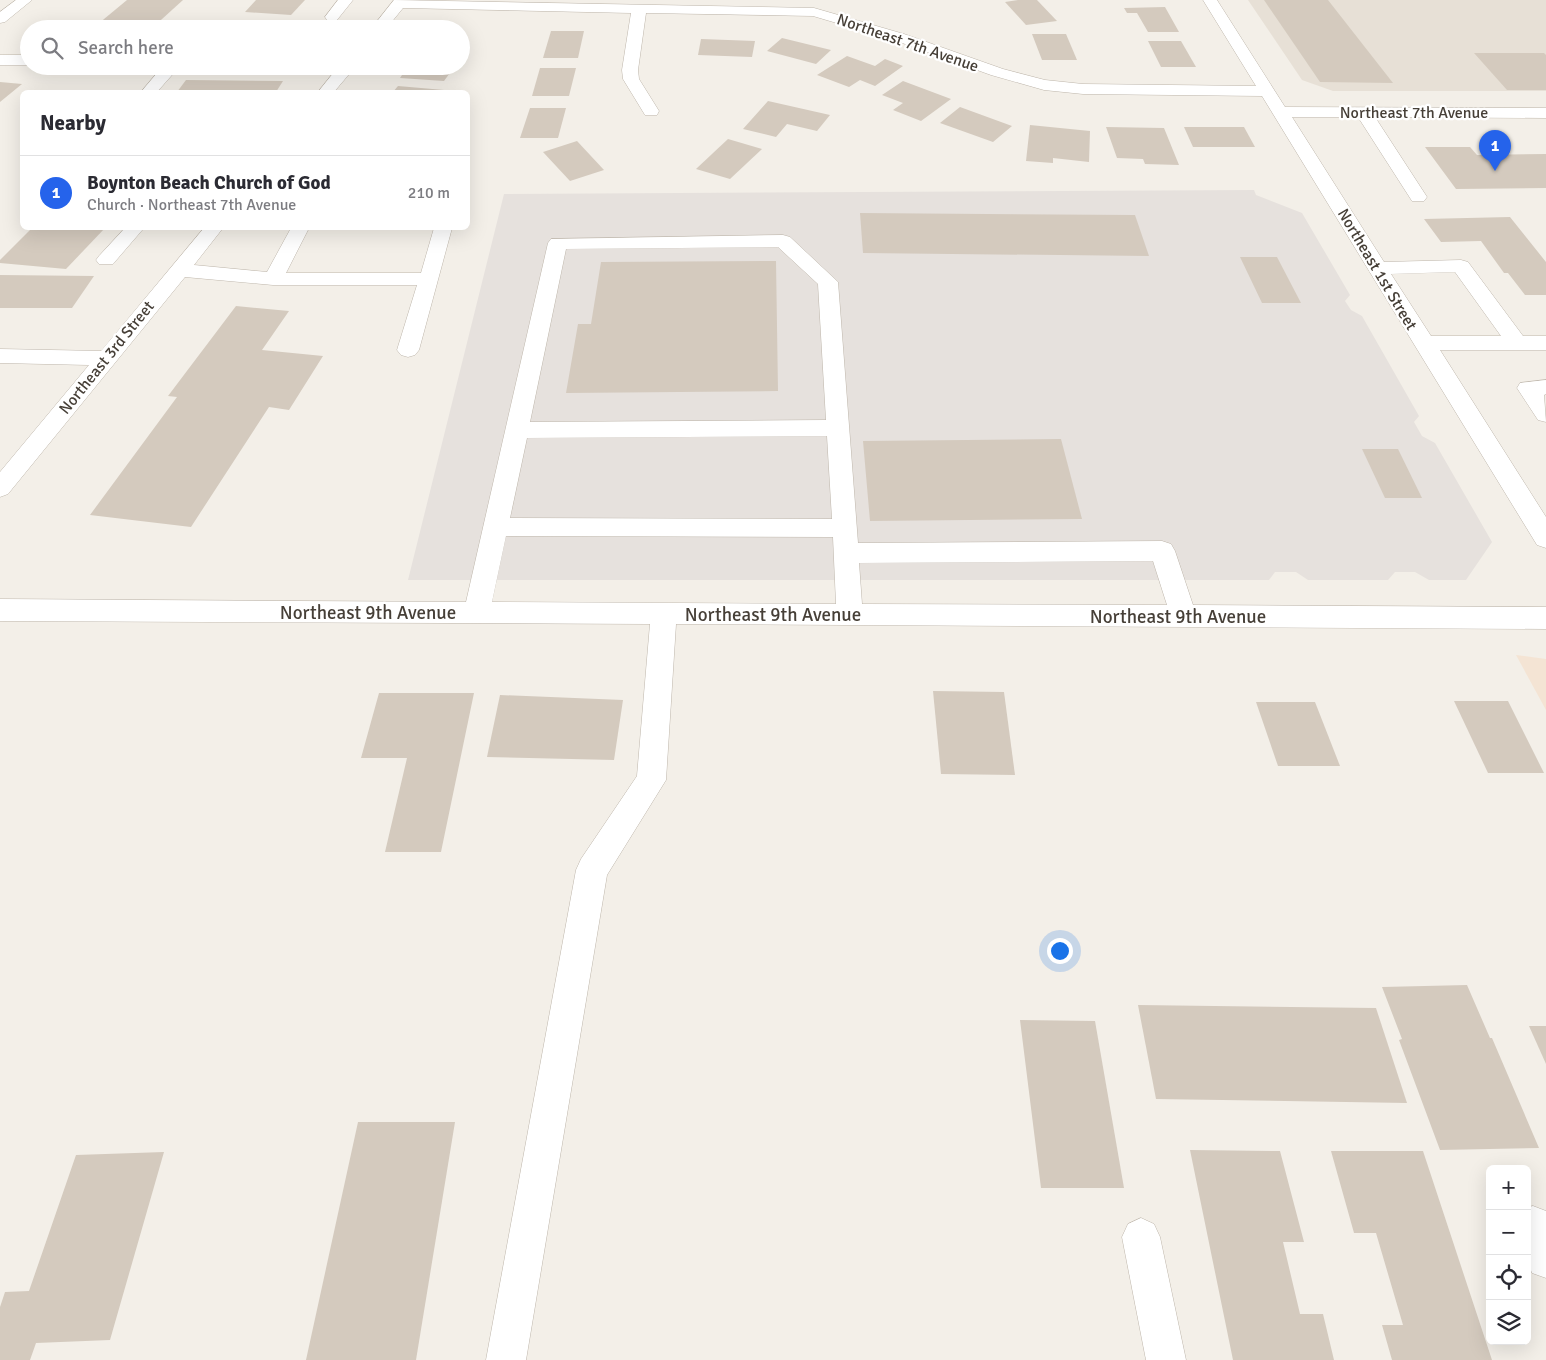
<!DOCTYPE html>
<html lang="en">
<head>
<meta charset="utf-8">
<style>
	:root { --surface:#fff; --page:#f7f7f7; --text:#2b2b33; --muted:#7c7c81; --line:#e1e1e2; --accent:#2563eb }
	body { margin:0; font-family:Signika,sans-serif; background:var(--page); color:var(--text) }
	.controls { position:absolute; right:15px; bottom:15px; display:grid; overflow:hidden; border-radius:8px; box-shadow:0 5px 20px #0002 }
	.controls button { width:45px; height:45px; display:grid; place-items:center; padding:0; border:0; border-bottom:1px solid var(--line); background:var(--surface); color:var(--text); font:25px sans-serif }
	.you { position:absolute; left:1059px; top:950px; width:18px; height:18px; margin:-12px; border:4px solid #fff; border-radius:50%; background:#1a73e8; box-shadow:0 0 0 8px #1a73e833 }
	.badge { display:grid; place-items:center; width:32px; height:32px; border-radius:50%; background:var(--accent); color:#fff; font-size:16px; font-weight:700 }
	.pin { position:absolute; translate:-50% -41px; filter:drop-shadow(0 1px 2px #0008) }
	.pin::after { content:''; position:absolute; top:26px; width:18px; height:15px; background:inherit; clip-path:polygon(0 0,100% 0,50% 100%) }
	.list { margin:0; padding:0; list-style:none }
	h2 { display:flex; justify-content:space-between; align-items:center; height:65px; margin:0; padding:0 20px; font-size:21px }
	h2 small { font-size:16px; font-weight:400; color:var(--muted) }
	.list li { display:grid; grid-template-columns:32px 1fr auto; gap:15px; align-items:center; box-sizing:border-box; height:75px; padding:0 20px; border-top:1px solid var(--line) }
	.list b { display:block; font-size:19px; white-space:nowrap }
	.list p { margin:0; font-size:16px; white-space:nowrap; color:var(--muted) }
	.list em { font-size:16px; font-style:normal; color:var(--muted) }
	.icon { flex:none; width:28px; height:28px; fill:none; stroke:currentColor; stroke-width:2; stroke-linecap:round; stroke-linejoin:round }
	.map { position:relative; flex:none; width:1546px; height:1360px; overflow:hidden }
	.search { position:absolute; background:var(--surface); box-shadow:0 5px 20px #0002; left:20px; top:20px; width:450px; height:55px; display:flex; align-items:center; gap:12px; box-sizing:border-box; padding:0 18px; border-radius:28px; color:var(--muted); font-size:19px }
	.panel { position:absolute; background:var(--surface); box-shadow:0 5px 20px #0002; left:20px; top:90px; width:450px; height:140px; border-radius:8px }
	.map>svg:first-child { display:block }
</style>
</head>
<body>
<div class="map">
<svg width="1546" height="1360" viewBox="0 0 1546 1360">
	<rect width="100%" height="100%" fill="#f3efe8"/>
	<!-- residential -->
	<polygon fill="#e7e0d6" points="1248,0 1546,0 1546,91 1333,91 1302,80"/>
	<!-- commercial -->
	<polygon fill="#f4e4d4" points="1516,655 1546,659 1546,710"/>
	<!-- industrial -->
	<polygon fill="#e6e1dd" points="1254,190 1256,195 1302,213 1350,295 1345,301 1351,310 1362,316 1419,416 1414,422 1422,436 1435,443 1492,542 1466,580 1429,580 1415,572 1395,572 1388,580 1308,580 1296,572 1275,572 1269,580 408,580 504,194"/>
	<!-- building -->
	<g fill="#d4cabe">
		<polygon points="127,0 183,0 151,29 92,29"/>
		<polygon points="256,0 305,0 291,15 245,12"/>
		<polygon points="1018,0 1037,0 1057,21 1026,25 1005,2"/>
		<polygon points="1264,0 1328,0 1393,83 1320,82"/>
		<polygon points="1165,7 1179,32 1148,32 1137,13 1127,13 1124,8"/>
		<polygon points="218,24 293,24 290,29 215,29"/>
		<polygon points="551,31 584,31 578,58 543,58"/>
		<polygon points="1032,34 1066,34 1077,60 1042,60"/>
		<polygon points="782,38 831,50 816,64 767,51"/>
		<polygon points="701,39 755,41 752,57 698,55"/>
		<polygon points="1148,41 1181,41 1196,67 1161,67"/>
		<polygon points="1474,53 1544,53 1546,55 1546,90 1507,90"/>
		<polygon points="847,56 875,66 885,59 903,66 875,86 860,80 849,87 817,75"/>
		<polygon points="408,66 455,66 444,81 400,78"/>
		<polygon points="540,68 576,68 569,96 532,96"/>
		<polygon points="186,80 283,81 276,92 177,92"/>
		<polygon points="903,81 951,99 921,121 893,110 903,103 882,95"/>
		<polygon points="0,82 22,84 0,102"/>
		<polygon points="398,86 444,90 442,92 393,92"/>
		<polygon points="768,101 830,115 817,131 787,124 776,137 743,129"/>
		<polygon points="960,107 1012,126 993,142 940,123"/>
		<polygon points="530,108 566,108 558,138 520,138"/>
		<polygon points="1030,125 1090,131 1089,162 1053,158 1053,163 1026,161"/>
		<polygon points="1106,127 1164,128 1179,165 1145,164 1143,159 1117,158"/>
		<polygon points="1184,127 1244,127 1255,147 1193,147"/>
		<polygon points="728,139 762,149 730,179 696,169"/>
		<polygon points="577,141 604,170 570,181 543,152"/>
		<polygon points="1425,147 1470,147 1477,155 1546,154 1546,188 1456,189"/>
		<polygon points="860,213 1135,215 1149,256 863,253"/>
		<polygon points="1510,217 1546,262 1546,295 1525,295 1508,273 1504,273 1481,241 1441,242 1424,219"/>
		<polygon points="32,228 105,228 66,269 0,263 0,260"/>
		<polygon points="1240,257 1277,257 1301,303 1262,303"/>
		<polygon points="776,261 778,391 566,393 578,324 591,324 601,262"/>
		<polygon points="0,275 94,276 72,308 0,308"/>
		<polygon points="236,306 289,311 262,350 323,356 289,410 269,407 191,527 90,515 177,397 168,396"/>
		<polygon points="1061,439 1082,519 870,521 863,441"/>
		<polygon points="1362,449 1398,449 1422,498 1385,498"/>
		<polygon points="933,691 1004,692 1015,775 941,774"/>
		<polygon points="379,693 474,693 441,852 385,852 407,758 361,758"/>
		<polygon points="500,695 623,700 614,760 487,757"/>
		<polygon points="1454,701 1508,701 1544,773 1488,773"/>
		<polygon points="1256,702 1315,702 1340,766 1278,766"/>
		<polygon points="1467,985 1490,1038 1492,1038 1539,1148 1440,1150 1399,1040 1402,1039 1382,987"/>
		<polygon points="1138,1005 1376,1008 1407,1103 1156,1099"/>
		<polygon points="1020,1020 1095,1021 1124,1188 1041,1188"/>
		<polygon points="1529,1026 1546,1026 1546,1064"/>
		<polygon points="358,1122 455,1122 416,1360 306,1360"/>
		<polygon points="1190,1150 1280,1151 1304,1242 1283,1242 1300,1314 1323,1314 1334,1360 1233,1360"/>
		<polygon points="1331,1151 1423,1151 1492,1360 1392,1360 1382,1325 1403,1325 1376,1233 1354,1233"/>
		<polygon points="164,1152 110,1340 36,1343 30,1360 0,1360 0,1307 5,1292 29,1291 76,1155"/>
	</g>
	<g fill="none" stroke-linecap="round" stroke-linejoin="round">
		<defs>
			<g id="minor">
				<polygon points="16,0 32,0 5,22 0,23 0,12"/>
				<polygon points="338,0 353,0 337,20 327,20 325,17"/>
				<path d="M394,0L814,8L904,34L1003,69L1045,80L1083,84L1256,86L1203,0H1217L1285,107L1546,108V118L1375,117L1427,197L1424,201H1412L1358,117H1292L1384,262L1461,260L1468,262L1523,336H1546V350H1440L1546,517V548L1537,545L1262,96L1083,94L1044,90L991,75L894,40L813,16L646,13L638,70L639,79L659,111L657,115H645L623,79L622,70L631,13L403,8L386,29H371ZM1455,272L1501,336H1431L1391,274Z"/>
				<rect x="0" y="55" width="29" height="10"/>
				<polygon points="163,66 180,66 157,92 141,92"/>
				<polygon points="339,66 356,66 334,92 318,92"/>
				<polygon points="125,228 144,228 113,264 99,264 96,260 99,256"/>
				<polygon points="204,228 223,228 194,265 267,272 291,228 309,228 286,273 421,273 434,228 452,228 419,350 415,355 408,357 401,355 397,350 417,285 273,285 185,277 8,494 0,497 0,472 89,365 0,363 0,349 101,351"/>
				<path d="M783,235L790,237L838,282L858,543L1162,541L1171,544L1175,551L1193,605L1546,607V629L676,624L666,780L607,875L526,1360H486L576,870L581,859L637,776L650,624L0,621V599L466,602L548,243L551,239ZM778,247L818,284L826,420L530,422L566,249ZM827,436L832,519L510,518L527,438ZM506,536L833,537L836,604L492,602ZM1153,561L1167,605L862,604L859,563Z"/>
				<polygon points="1546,380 1546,394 1544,395 1546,422 1538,420 1517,388 1520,383"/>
				<polygon points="1533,1206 1546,1211 1546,1278 1532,1273 1527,1260 1527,1208"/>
				<polygon points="1141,1218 1154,1224 1160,1237 1186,1360 1146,1360 1122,1237 1128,1224"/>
			</g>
		</defs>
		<!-- minor casing -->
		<use href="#minor" stroke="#beb6ab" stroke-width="1"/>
		<!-- minor -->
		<use href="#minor" fill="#fff" fill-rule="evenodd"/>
	</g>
	<g text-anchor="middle" stroke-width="4.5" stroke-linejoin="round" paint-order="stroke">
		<!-- far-street labels -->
		<g font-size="16" fill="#463f37" stroke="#fff">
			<text transform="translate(908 42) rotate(19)" y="6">Northeast 7th Avenue</text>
			<text x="1414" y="118">Northeast 7th Avenue</text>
			<text transform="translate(1378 269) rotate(59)" y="6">Northeast 1st Street</text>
			<text transform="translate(106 357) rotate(-51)" y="6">Northeast 3rd Street</text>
		</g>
		<!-- street labels -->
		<g font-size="19" fill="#463f37" stroke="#fff">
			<text x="368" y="619">Northeast 9th Avenue</text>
			<text x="773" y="621">Northeast 9th Avenue</text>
			<text x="1178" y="623">Northeast 9th Avenue</text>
		</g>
	</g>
</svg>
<div class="controls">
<button>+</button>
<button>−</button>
<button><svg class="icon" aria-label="locate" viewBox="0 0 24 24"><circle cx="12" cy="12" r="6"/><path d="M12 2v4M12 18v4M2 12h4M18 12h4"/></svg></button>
<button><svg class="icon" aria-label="layers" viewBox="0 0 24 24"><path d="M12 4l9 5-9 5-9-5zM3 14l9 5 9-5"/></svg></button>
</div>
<div class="you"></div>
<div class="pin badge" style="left:1495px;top:171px">1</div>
<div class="search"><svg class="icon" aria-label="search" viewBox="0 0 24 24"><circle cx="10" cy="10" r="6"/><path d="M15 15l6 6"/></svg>Search here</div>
<section class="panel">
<h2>Nearby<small></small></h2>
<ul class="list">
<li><span class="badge">1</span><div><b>Boynton Beach Church of God</b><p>Church · Northeast 7th Avenue</p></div><em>210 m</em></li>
</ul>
</section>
</div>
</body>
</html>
